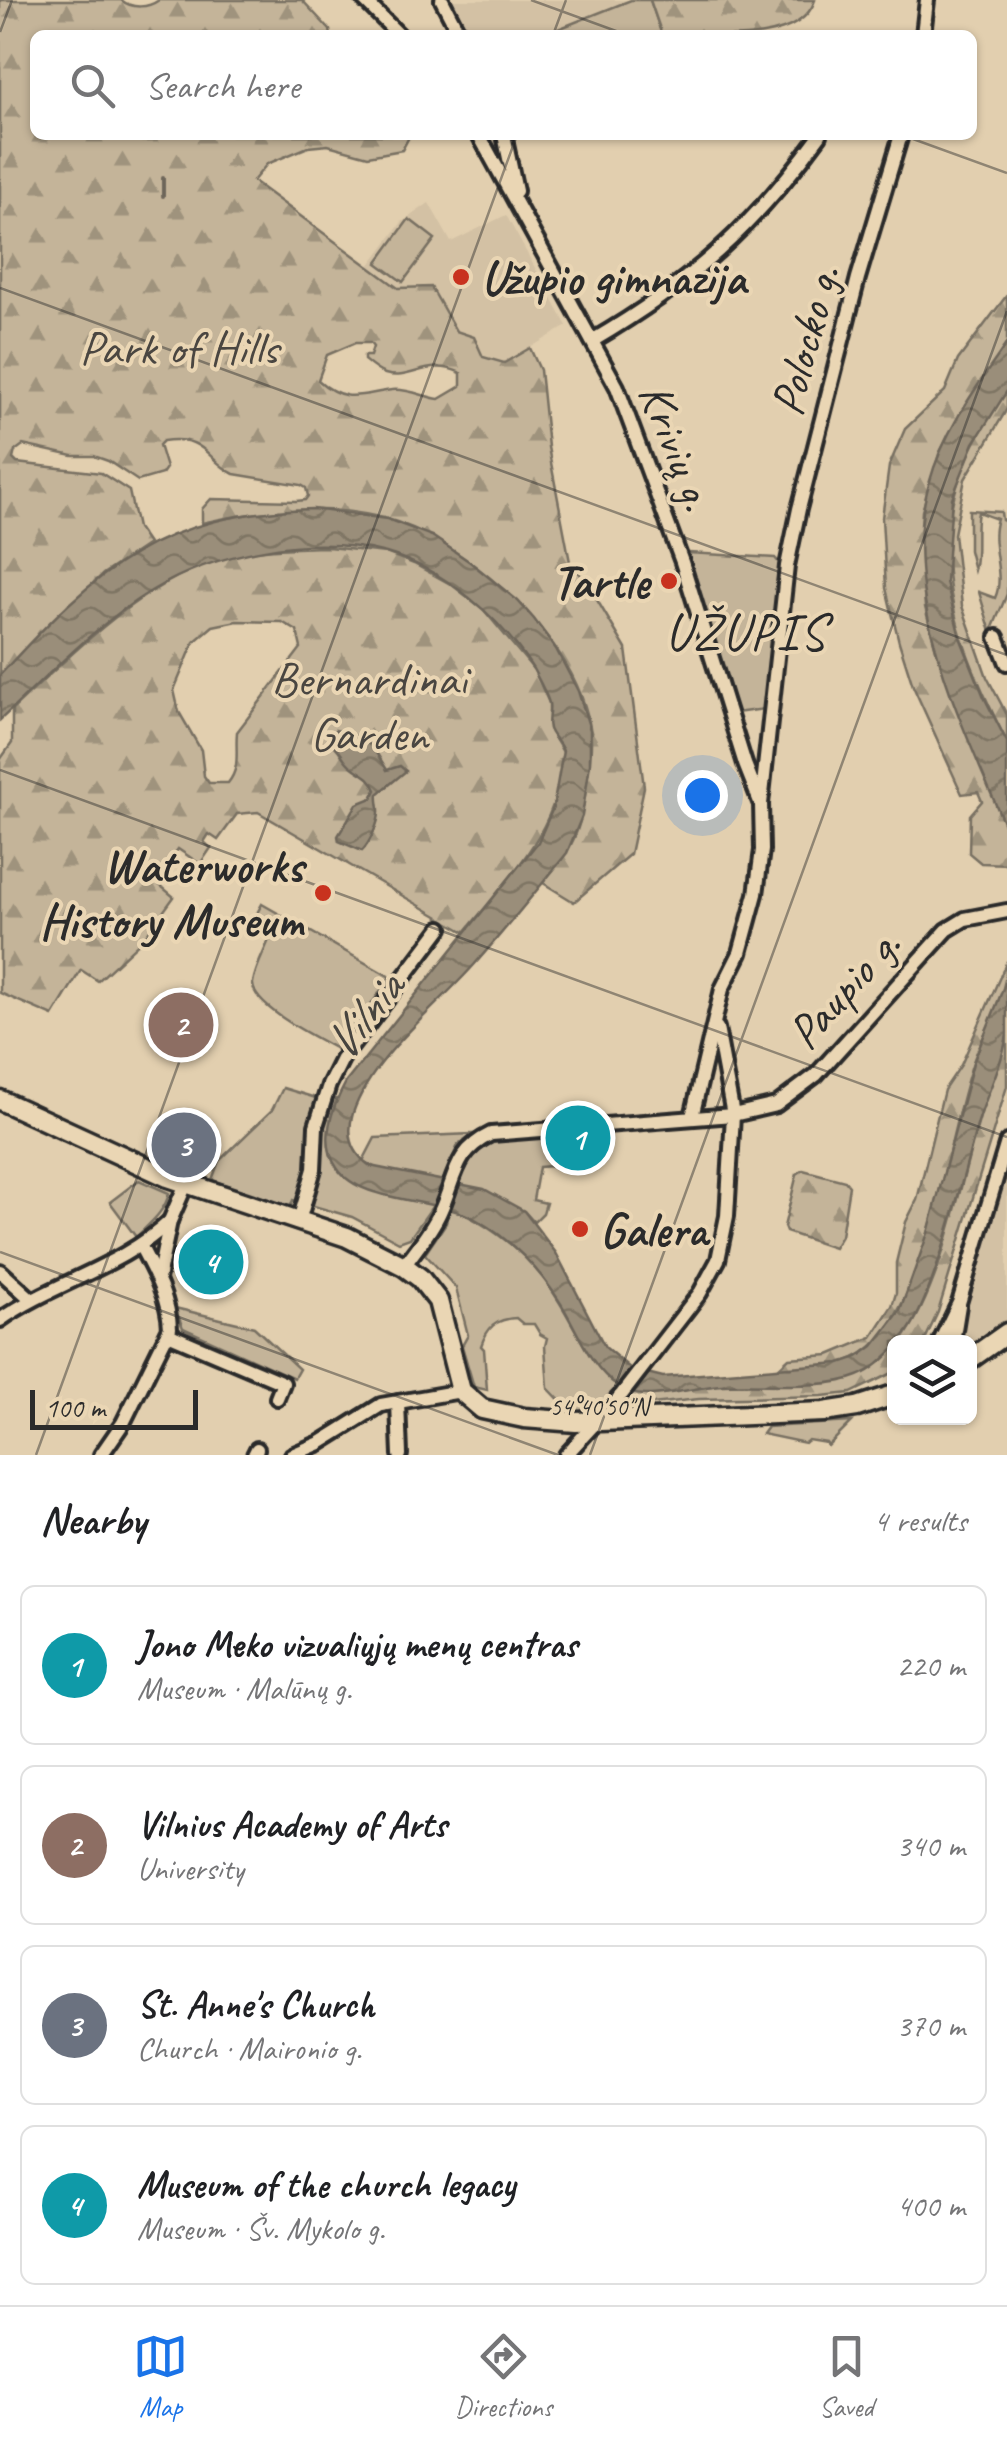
<!DOCTYPE html>
<html lang="en">
<head>
<meta charset="utf-8">
<style>
	:root { --surface:#fff; --page:#f2f2f2; --text:#202124; --muted:#757577; --line:#e0e0e0; --accent:#1a73e8 }
	body { margin:0; font-family:Caveat,sans-serif; background:var(--page); color:var(--text) }
	.controls { position:absolute; right:30px; bottom:30px; display:grid; overflow:hidden; border-radius:15px; box-shadow:0 2px 8px #0004 }
	.controls button { width:90px; height:90px; display:grid; place-items:center; padding:0; border:0; border-bottom:2px solid var(--line); background:var(--surface); color:var(--text); font:50px sans-serif }
	.scale { position:absolute; left:30px; bottom:25px; width:168px; box-sizing:border-box; padding-left:10px; border:5px solid #2b2b2b; border-top:0; font-size:28px; line-height:35px; white-space:nowrap; color:#2b2b2b; -webkit-text-stroke:8px #ead6b4; paint-order:stroke }
	.you { position:absolute; left:702px; top:795px; width:35px; height:35px; margin:-25px; border:8px solid #fff; border-radius:50%; background:#1a73e8; box-shadow:0 0 0 15px #1a73e833 }
	.badge { display:grid; place-items:center; width:65px; height:65px; border-radius:50%; background:var(--accent); color:#fff; font-size:32px; font-weight:700 }
	.pin { position:absolute; translate:-50% -50%; border:5px solid #fff; box-shadow:0 2px 10px #0006 }
	.list { margin:0; padding:0; list-style:none }
	h2 { display:flex; justify-content:space-between; align-items:center; height:130px; margin:0; padding:0 40px; font-size:42px }
	h2 small { font-size:32px; font-weight:400; color:var(--muted) }
	.list li { display:grid; grid-template-columns:65px 1fr auto; gap:30px; align-items:center; box-sizing:border-box; height:160px; margin:0 20px 20px; padding:0 20px; border:2px solid var(--line); border-radius:15px }
	.list b { display:block; font-size:38px; white-space:nowrap }
	.list p { margin:0; font-size:32px; white-space:nowrap; color:var(--muted) }
	.list em { font-size:32px; font-style:normal; color:var(--muted) }
	.icon { flex:none; width:55px; height:55px; fill:none; stroke:currentColor; stroke-width:2; stroke-linecap:round; stroke-linejoin:round }
	.map { position:relative; flex:none; width:1007px; height:1455px; overflow:hidden }
	.search { position:absolute; background:var(--surface); box-shadow:0 2px 8px #0004; left:30px; right:30px; top:30px; height:110px; display:flex; align-items:center; gap:25px; box-sizing:border-box; padding:0 35px; border-radius:15px; color:var(--muted); font-size:38px }
	.sheet { height:850px; background:var(--surface) }
	nav { display:flex; justify-content:space-around; align-items:center; box-sizing:border-box; height:140px; border-top:2px solid var(--line); background:var(--surface); font-size:28px; color:var(--muted) }
	nav a { display:grid; justify-items:center; gap:5px }
	nav .on { color:var(--accent) }
	.map>svg:first-child { display:block }
</style>
</head>
<body>
<div class="map">
<svg width="1007" height="1455" viewBox="0 0 1007 1455">
	<defs>
		<pattern id="forest-firs" width="22" height="20" patternUnits="userSpaceOnUse" patternTransform="scale(2.5)"><rect width="22" height="20" fill="#c4b499"/><path d="M5 1l3.5 6h-7zM16 11l3.5 6h-7z" fill="#9f937d"/></pattern>
		<pattern id="water-waves" width="16" height="10" patternUnits="userSpaceOnUse" patternTransform="scale(2.5)"><rect width="16" height="10" fill="#9a8e7a"/><path d="M0 5q4-4 8 0t8 0" fill="none" stroke="#7e7464"/></pattern>
	</defs>
	<rect width="100%" height="100%" fill="#e2cfaf"/>
	<filter id="ink" filterUnits="userSpaceOnUse"><feTurbulence type="fractalNoise" baseFrequency=".01" numOctaves="2"/><feDisplacementMap in="SourceGraphic" scale="20" xChannelSelector="R" yChannelSelector="G"/><feConvolveMatrix kernelMatrix="1 2 1 2 8 2 1 2 1" color-interpolation-filters="sRGB"/></filter>
	<g filter="url(#ink)">
		<!-- built -->
		<g fill="#d3c1a4">
			<polygon points="453,0 631,0 543,35 469,35"/>
			<polygon points="429,203 451,242 506,215 567,326 504,363 483,357 456,332 431,287 398,288 369,266 402,222"/>
			<polygon points="1007,1178 1007,1321 970,1343 959,1337 959,1333"/>
		</g>
		<!-- green -->
		<g fill="#c4b499" stroke="#787062" stroke-width="2.5">
			<polygon points="631,0 650,0 662,35 543,35"/>
			<polygon points="409,219 435,239 403,282 377,263"/>
			<path d="M969,510L1001,512L1002,520L1007,522V594L991,632L979,592L995,598C1006,574 988,545 997,519L978,512C974,532 979,552 974,570L969,550Z"/>
			<polygon points="688,553 775,558 780,564 765,709 735,713"/>
			<path d="M262,904L390,977L340,1051C321,1040 251,1007 253,983C255,968 265,951 270,937L250,926Z"/>
			<path d="M283,1088L319,1099H337C306,1186 368,1190 434,1204L410,1238L399,1242L352,1217L293,1200L290,1208L212,1180L219,1161L272,1110Z"/>
			<path d="M554,1133L552,1166L539,1167L533,1200L546,1203L543,1213L534,1222L524,1211L456,1184C475,1133 507,1138 554,1133Z"/>
			<polygon points="474,1134 458,1145 442,1182 382,1171 363,1161 375,1138"/>
			<path d="M139,1180L169,1193C165,1212 149,1224 136,1237L110,1202Z"/>
			<path d="M449,1207C496,1227 534,1259 560,1303C578,1332 590,1365 618,1386L607,1403L592,1416L574,1415L548,1388L545,1346L547,1338L540,1334L534,1324H523L516,1318C495,1319 487,1328 481,1346L484,1349L487,1390L474,1387L462,1346L468,1335L456,1288L425,1254L446,1223Z"/>
			<polygon points="175,1308 254,1327 299,1369 294,1378 183,1328"/>
			<polygon points="852,1422 828,1446 826,1443 808,1440 805,1443 762,1434 767,1427"/>
		</g>
		<!-- forest -->
		<g fill="url(#forest-firs)" stroke="#787062" stroke-width="2.5" fill-rule="evenodd">
			<path d="M0,0H121C132,9 148,8 159,0H302L330,30L331,35H35V135H410L402,150L368,156L328,145L308,147L267,164L253,181L398,288L431,287L456,331L474,337L483,357L504,363L530,348L540,370L548,447L570,562L587,583L626,649L644,787L630,854L574,902L543,883C550,873 560,864 566,853C579,834 583,810 586,788C589,768 593,747 590,727C579,667 535,615 489,577C457,551 424,529 384,518C324,503 260,510 202,523V509L211,499L296,501L305,500L308,496L306,488L301,485L234,474C205,460 208,435 163,441L159,445L166,468L162,474L138,481L108,461L94,456H73L23,445L15,451L13,459L17,463L101,473L129,491L137,528L148,544L103,574L0,675ZM355,343H370L373,347L370,356H364V360C370,365 378,372 385,374C411,382 427,357 461,373V386L439,399C424,397 408,388 392,390C361,394 346,405 318,380L327,355Z"/>
			<path d="M650,0H815C799,49 705,35 662,35Z"/>
			<polygon points="1007,295 1007,343 956,422 939,454 922,511 920,541 925,607 937,653 1007,831 1007,864 981,863 969,853 970,815 982,801 978,792 962,794 913,686 899,642 886,588 882,518 889,466 905,429 945,391 958,360"/>
			<path d="M1007,391V409L965,479L954,534L962,606L987,677L1007,715V742C941,611 914,519 1007,391Z"/>
			<path d="M328,547L386,553L414,564L452,585L483,609L534,670L549,703V729L563,752C562,827 509,877 465,932L258,812L237,814L218,840L209,834L204,842L211,848L200,864L178,849L155,881L174,897L144,938L98,981L81,970L53,1016L0,993V760L12,743V710C77,650 141,581 229,556C261,548 295,548 328,547ZM237,621L282,622L297,631L301,648L237,732C235,751 241,767 228,783H209L204,776L201,750L179,712L174,690L194,642L213,626Z"/>
			<path d="M1007,961C1007,996 985,1029 973,1062C947,1136 929,1296 871,1347C845,1370 810,1367 777,1369L789,1358L829,1355L872,1337L892,1306L896,1293V1263L906,1222L917,1200L944,1090L961,1065Z"/>
			<path d="M1007,1035V1086L938,1312L924,1342H901C942,1287 958,1191 978,1124C986,1094 997,1064 1007,1035Z"/>
			<polygon points="803,1170 845,1181 849,1186 841,1236 834,1248 786,1232 784,1227 797,1174"/>
			<polygon points="894,1349 894,1372 851,1393 822,1396 699,1399 633,1406 629,1399 633,1393 654,1395 718,1385 842,1381"/>
		</g>
		<!-- water -->
		<g fill="url(#water-waves)" stroke="#6e665a" stroke-width="2.5">
			<path d="M1007,343V391L974,443L952,498L946,582L960,637L984,697L1007,742V831C964,727 896,597 929,484C943,432 977,386 1007,343Z"/>
			<path d="M313,509L387,519L432,536L470,562L518,601L534,619L556,649L578,691L590,730V764L582,816L567,853C537,890 506,929 474,965C435,1009 372,1057 353,1113C346,1136 352,1153 370,1166L484,1189L524,1211L556,1253L605,1347L631,1369L663,1377L840,1363L858,1357L873,1346L900,1311L928,1233L973,1063L1007,979C1007,997 1007,1016 1007,1034C1003,1063 987,1093 978,1122C967,1158 927,1337 894,1342V1349C884,1359 872,1371 858,1376C821,1391 763,1382 722,1385C697,1387 672,1395 646,1395C636,1395 626,1392 618,1386C588,1366 577,1327 558,1299C537,1267 510,1239 477,1220C438,1197 360,1204 337,1168C319,1141 332,1108 346,1082L538,842L553,808L563,751C560,743 555,740 551,733C545,724 551,713 549,703C546,693 538,678 533,669C500,617 446,570 386,553C312,533 215,552 151,591C95,625 48,676 0,720V675C97,568 161,513 313,509Z"/>
			<path d="M335,730C367,736 372,745 387,770L400,766L406,771L378,794C377,799 379,805 379,810C380,822 369,844 362,851L339,841L338,836L357,804L372,798L376,790C370,773 357,774 347,762C340,754 340,749 331,743L330,738Z"/>
		</g>
		<g fill="none" stroke-linecap="round" stroke-linejoin="round">
			<!-- stream -->
			<polyline stroke="#6e665a" stroke-width="4" points="163,178 163,196"/>
			<defs>
				<g id="street">
					<polyline points="364,0 399,35"/>
					<polyline points="442,0 460,35"/>
					<polyline points="923,35 927,0"/>
					<polyline points="479,135 617,387 682,562 745,764 760,802"/>
					<polyline points="504,135 516,191"/>
					<path d="M592,341C691,283 753,227 820,135"/>
					<polyline points="997,637 1007,663"/>
					<polyline points="692,1117 722,989 740,953 756,894 762,850 761,804 787,566 799,509 858,278 901,135"/>
					<polyline points="299,1221 314,1169 316,1126 329,1085 342,1059 441,928"/>
					<path d="M404,1266C416,1249 431,1232 440,1212C456,1178 453,1152 491,1134L733,1115L776,1105L816,1075L947,930L965,919L1007,911"/>
					<polyline points="0,1271 31,1299"/>
					<polyline points="158,1279 170,1221 186,1184"/>
					<path d="M0,1320C54,1282 122,1267 170,1221"/>
					<polyline points="168,1334 283,1383 277,1398"/>
					<polyline points="940,1342 959,1303 1007,1142"/>
					<polyline points="953,1342 959,1305"/>
					<polyline points="398,1402 400,1455"/>
					<path d="M101,1455L123,1423L170,1328C169,1298 154,1272 141,1247"/>
					<polyline points="254,1455 257,1449"/>
					<polyline points="292,1455 320,1443 381,1405 461,1391"/>
					<polyline points="566,1455 622,1394 700,1293 718,1260 727,1216 733,1115 717,1028"/>
				</g>
				<g id="secondary">
					<polyline points="0,1100 168,1177 347,1237 404,1266 420,1278 438,1301 461,1391 482,1409 524,1418 576,1422 824,1412 857,1407 894,1395"/>
					<polyline points="970,1359 1007,1333"/>
				</g>
			</defs>
			<!-- street casing -->
			<use href="#street" stroke="#2b2b2b" stroke-width="20"/>
			<!-- secondary casing -->
			<use href="#secondary" stroke="#2b2b2b" stroke-width="25"/>
			<!-- street -->
			<use href="#street" stroke="#ead6b4" stroke-width="12"/>
			<!-- secondary -->
			<use href="#secondary" stroke="#ead6b4" stroke-width="18"/>
		</g>
	</g>
	<!-- ticks -->
	<path fill="none" stroke="#2b2b2b" stroke-width="2.5" stroke-opacity="0.45" d="M531,0L627,35M0,32L12,0M553,35L566,0M902,135L1007,173M0,288L1007,655M0,770L1007,1137M0,1252L558,1455M36,1455L517,135M590,1455L1007,311"/>
	<!-- markers -->
	<g fill="#c8321e" stroke="#ead6b4" stroke-width="4">
		<circle cx="461" cy="277" r="10"/>
		<circle cx="669" cy="581" r="10"/>
		<circle cx="323" cy="893" r="10"/>
		<circle cx="580" cy="1229" r="10"/>
	</g>
	<g text-anchor="middle" stroke-width="8" stroke-linejoin="round" paint-order="stroke">
		<!-- poi labels -->
		<g font-size="48" font-weight="bold" fill="#2b2b2b" stroke="#ead6b4" text-anchor="start">
			<text x="481" y="294">Užupio gimnazija</text>
			<text x="649" y="598" text-anchor="end">Tartle</text>
			<text x="303" y="882" text-anchor="end">Waterworks<tspan x="303" dy="55">History Museum</tspan></text>
			<text x="600" y="1246">Galera</text>
		</g>
		<!-- street labels -->
		<g font-size="48" fill="#2b2b2b" stroke="#ead6b4">
			<text transform="translate(804 340) rotate(-75)" y="17">Polocko g.</text>
			<text transform="translate(678 446) rotate(69)" y="17">Krivių g.</text>
			<text transform="translate(843 988) rotate(-48)" y="17">Paupio g.</text>
		</g>
		<!-- park labels -->
		<g font-size="48" fill="#4a4641" stroke="#ead6b4">
			<text x="179" y="364">Park of Hills</text>
			<text x="369" y="695">Bernardinai<tspan x="369" dy="55">Garden</tspan></text>
		</g>
		<!-- water labels -->
		<g font-size="50" font-style="italic" fill="#47443f" stroke="#ead6b4">
			<text transform="translate(362 1015) rotate(-52)" y="18">Vilnia</text>
		</g>
		<!-- quarter labels -->
		<g font-size="52" letter-spacing="2.5" fill="#2b2b2b" stroke="#ead6b4">
			<text x="746" y="649">UŽUPIS</text>
		</g>
	</g>
	<g font-size="25" text-anchor="middle" fill="#2b2b2b" stroke="#ead6b4" stroke-width="8" stroke-linejoin="round" paint-order="stroke">
		<text x="599" y="1415">54°40'50"N</text>
	</g>
</svg>
<div class="controls">
<button><svg class="icon" aria-label="layers" viewBox="0 0 24 24"><path d="M12 4l9 5-9 5-9-5zM3 14l9 5 9-5"/></svg></button>
</div>
<div class="scale">100 m</div>
<div class="you"></div>
<div class="pin badge" style="left:578px;top:1138px;background:#0f9aa8">1</div>
<div class="pin badge" style="left:181px;top:1025px;background:#8d6e63">2</div>
<div class="pin badge" style="left:184px;top:1145px;background:#6b7280">3</div>
<div class="pin badge" style="left:211px;top:1262px;background:#0f9aa8">4</div>
<div class="search"><svg class="icon" aria-label="search" viewBox="0 0 24 24"><circle cx="10" cy="10" r="6"/><path d="M15 15l6 6"/></svg>Search here</div>
</div>
<section class="sheet">
<h2>Nearby<small>4 results</small></h2>
<ul class="list">
<li><span class="badge" style="background:#0f9aa8">1</span><div><b>Jono Meko vizualiųjų menų centras</b><p>Museum · Malūnų g.</p></div><em>220 m</em></li>
<li><span class="badge" style="background:#8d6e63">2</span><div><b>Vilnius Academy of Arts</b><p>University</p></div><em>340 m</em></li>
<li><span class="badge" style="background:#6b7280">3</span><div><b>St. Anne's Church</b><p>Church · Maironio g.</p></div><em>370 m</em></li>
<li><span class="badge" style="background:#0f9aa8">4</span><div><b>Museum of the church legacy</b><p>Museum · Šv. Mykolo g.</p></div><em>400 m</em></li>
</ul>
</section>
<nav>
<a class="on"><svg class="icon" aria-label="map" viewBox="0 0 24 24"><path d="M3 6l6-2 6 2 6-2v14l-6 2-6-2-6 2zM9 4v14M15 6v14"/></svg>Map</a>
<a><svg class="icon" aria-label="directions" viewBox="0 0 24 24"><path d="M12 3l9 9-9 9-9-9zM9 14v-3h6M13 9l2 2-2 2"/></svg>Directions</a>
<a><svg class="icon" aria-label="saved" viewBox="0 0 24 24"><path d="M7 4h10v16l-5-4-5 4z"/></svg>Saved</a>
</nav>
</body>
</html>
